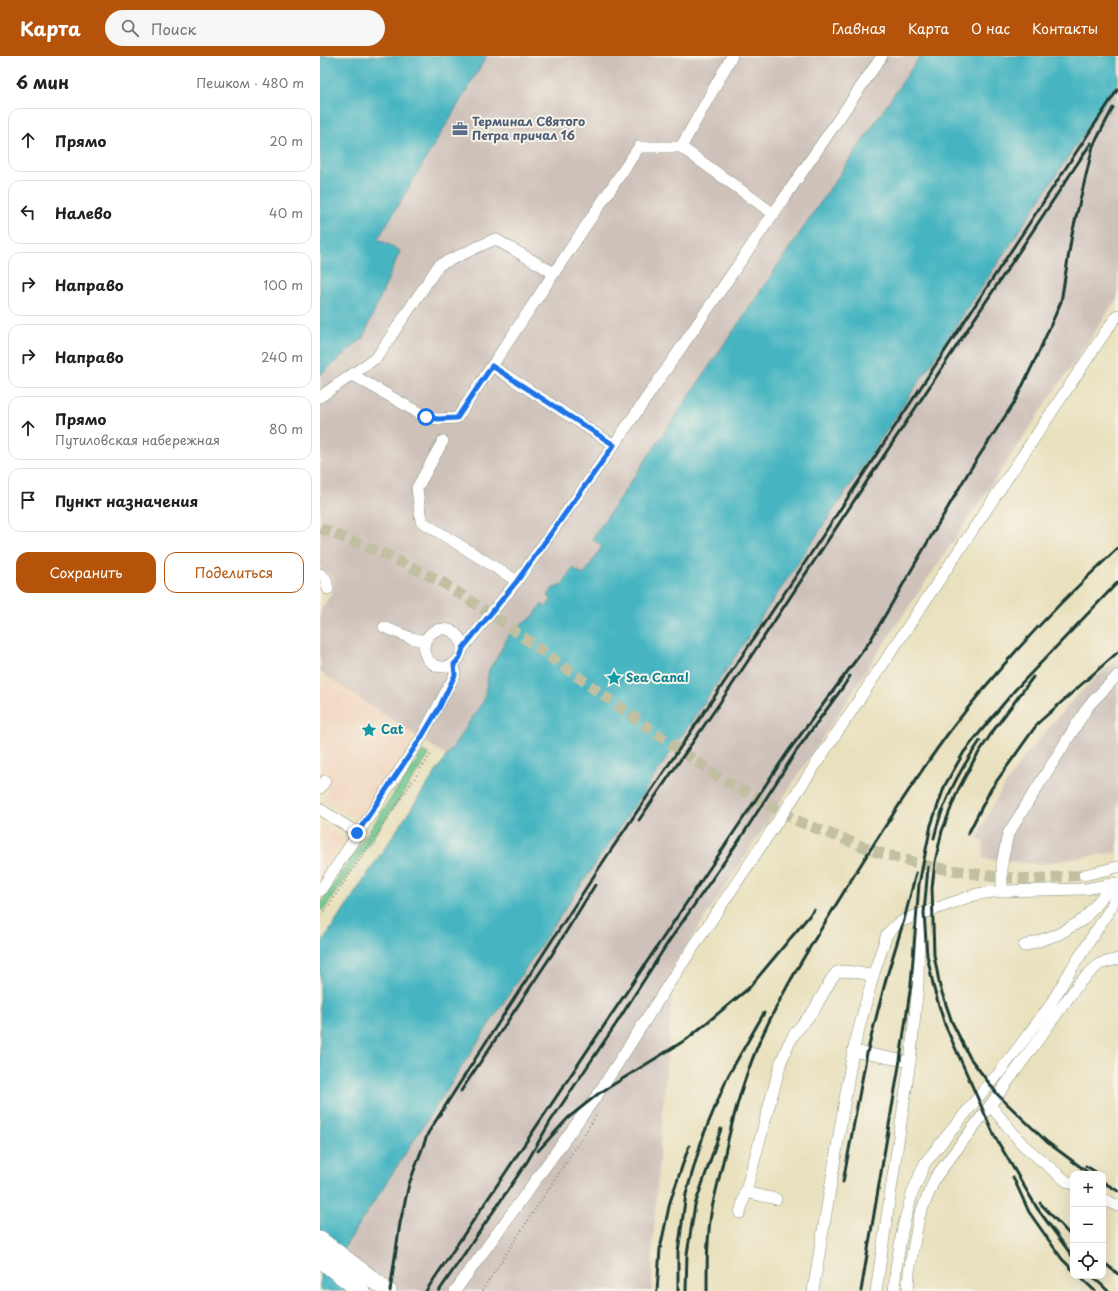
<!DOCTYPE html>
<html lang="ru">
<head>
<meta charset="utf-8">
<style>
	:root { --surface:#fff; --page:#f6f6f6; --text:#202124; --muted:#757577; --line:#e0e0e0; --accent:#b45309 }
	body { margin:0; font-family:"Playpen Sans",sans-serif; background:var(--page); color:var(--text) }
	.controls { position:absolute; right:12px; bottom:12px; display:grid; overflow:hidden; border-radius:8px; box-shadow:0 4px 16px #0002 }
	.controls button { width:36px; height:36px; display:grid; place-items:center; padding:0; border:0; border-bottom:1px solid var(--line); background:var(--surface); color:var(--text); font:20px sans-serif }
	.stop { position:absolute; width:12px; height:12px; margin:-9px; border:3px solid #1a73e8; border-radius:50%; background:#fff }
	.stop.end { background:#1a73e8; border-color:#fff; box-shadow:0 1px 4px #0008 }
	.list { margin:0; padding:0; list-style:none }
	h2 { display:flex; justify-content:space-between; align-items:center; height:52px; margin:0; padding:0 16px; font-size:17px }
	h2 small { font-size:13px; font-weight:400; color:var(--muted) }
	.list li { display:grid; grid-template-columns:26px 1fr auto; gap:12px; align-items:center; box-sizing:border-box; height:64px; margin:0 8px 8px; padding:0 8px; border:1px solid var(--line); border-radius:12px }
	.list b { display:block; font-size:15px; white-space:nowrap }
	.list p { margin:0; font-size:13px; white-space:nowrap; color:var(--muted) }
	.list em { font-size:13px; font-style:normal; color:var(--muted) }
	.actions { display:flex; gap:8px; padding:12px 16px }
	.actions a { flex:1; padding:9px 0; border:1px solid var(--accent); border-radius:12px; text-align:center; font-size:14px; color:var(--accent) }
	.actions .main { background:var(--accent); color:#fff }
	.icon { flex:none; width:22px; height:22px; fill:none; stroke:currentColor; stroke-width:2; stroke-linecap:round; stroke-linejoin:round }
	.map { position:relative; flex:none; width:798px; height:1235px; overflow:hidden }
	header { display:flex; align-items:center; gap:24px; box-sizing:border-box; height:56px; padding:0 20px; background:var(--accent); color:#fff }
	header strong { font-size:19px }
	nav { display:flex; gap:22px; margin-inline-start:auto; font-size:14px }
	.search { width:280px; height:36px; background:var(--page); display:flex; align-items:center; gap:10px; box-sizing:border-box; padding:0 14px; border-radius:22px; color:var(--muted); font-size:15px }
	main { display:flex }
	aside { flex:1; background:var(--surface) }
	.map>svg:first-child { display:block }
</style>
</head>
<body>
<header>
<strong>Карта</strong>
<div class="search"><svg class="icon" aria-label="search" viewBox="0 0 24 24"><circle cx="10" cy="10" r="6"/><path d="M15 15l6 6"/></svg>Поиск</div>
<nav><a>Главная</a><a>Карта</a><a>О нас</a><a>Контакты</a></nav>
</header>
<main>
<aside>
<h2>6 мин<small>Пешком · 480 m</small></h2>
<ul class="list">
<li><svg class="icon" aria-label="ahead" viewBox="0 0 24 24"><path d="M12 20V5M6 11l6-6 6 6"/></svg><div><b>Прямо</b></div><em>20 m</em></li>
<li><svg class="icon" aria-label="left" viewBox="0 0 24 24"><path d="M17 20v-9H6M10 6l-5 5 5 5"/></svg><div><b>Налево</b></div><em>40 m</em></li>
<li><svg class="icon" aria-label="right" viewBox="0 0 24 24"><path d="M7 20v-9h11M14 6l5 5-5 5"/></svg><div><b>Направо</b></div><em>100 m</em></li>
<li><svg class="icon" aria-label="right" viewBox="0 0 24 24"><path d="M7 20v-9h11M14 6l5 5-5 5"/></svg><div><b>Направо</b></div><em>240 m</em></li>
<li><svg class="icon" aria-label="ahead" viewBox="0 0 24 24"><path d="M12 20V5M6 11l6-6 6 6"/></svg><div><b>Прямо</b><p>Путиловская набережная</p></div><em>80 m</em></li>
<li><svg class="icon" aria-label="arrive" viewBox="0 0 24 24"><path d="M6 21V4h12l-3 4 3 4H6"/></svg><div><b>Пункт назначения</b></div></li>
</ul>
<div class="actions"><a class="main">Сохранить</a><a>Поделиться</a></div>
</aside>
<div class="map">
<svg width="798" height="1235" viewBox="0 0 798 1235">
	<rect width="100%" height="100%" fill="#f7f3e8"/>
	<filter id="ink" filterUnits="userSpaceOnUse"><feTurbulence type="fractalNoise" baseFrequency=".025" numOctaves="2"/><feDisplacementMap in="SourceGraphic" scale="8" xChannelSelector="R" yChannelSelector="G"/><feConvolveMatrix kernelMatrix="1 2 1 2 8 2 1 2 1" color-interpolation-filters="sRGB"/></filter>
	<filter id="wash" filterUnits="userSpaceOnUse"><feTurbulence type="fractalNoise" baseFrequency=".012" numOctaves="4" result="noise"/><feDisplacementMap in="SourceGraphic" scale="16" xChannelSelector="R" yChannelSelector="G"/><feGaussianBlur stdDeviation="0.9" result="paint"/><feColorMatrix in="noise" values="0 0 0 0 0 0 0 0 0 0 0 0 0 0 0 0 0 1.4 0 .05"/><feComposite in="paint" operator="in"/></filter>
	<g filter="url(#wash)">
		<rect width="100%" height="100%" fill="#e9e1be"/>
		<!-- built -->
		<g fill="#f1d5bd">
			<polygon points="7,621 93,677 93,685 50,747 38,762 30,760 5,745 5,740 9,734 0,728 0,632"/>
			<polygon points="0,767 26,784 0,822"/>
		</g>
		<!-- industrial -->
		<g fill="#cec1ba">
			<polygon points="167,0 600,0 272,483 282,490 264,519 253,513 226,551 222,549 212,562 204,566 189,579 176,603 169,613 164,644 127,700 0,616 0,556 13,535 12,521 0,513 0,319 43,282 58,184"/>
			<polygon points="798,26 798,241 563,589 354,909 333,1183 332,1235 28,1235 22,1196 222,887 505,467"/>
			<polygon points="798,602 798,796 719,808 663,803 664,785 656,782 678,740 703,702 758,638"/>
		</g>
		<!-- green -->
		<polygon fill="#6ec88f" stroke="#468262" points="103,695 109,699 3,855 0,852 0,848"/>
		<!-- water -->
		<g fill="#47b5c1" stroke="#33797a">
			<polygon points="0,0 167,0 58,183 80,195 43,282 0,319"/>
			<polygon points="600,0 798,0 798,26 505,467 222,887 22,1195 28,1235 0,1235 0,889 164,644 169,613 176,603 189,579 204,566 212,562 222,548 226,551 232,543 228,540 233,532 241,530 253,512 264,519 282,490 272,483"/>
		</g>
	</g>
	<g filter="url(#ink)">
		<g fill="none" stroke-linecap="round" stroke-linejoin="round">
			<!-- minor-tunnel -->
			<polyline stroke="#c1c0a2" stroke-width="11" stroke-dasharray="11 5.5" stroke-linecap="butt" points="0,472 68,500 120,525 181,565 327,671 400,722 480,766 557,796 612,811 676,821 712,823 764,819"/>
			<defs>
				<g id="minor">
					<polyline points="361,91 412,0"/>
					<polyline points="234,217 319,91 361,91 454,158"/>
					<polyline points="172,310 294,389"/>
					<polyline points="0,341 57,301 119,209 175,183 234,217 137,362 118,363 106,361 33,319"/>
					<polyline points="123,385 97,432 101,465 197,525 143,592"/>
					<polyline points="0,518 6,523 8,533"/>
					<polyline points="197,525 294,389 562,0"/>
					<polyline points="64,571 91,582 105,585"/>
					<circle cx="123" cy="592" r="19"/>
					<polyline points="0,732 5,725"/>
					<polyline points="0,753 37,777"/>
					<polyline points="764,819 798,811"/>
					<polyline points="0,835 101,682 135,619 134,608"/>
					<polyline points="682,835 682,807 688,778 769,649 798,619"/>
					<polyline points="704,890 739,878 764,863 793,828"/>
					<polyline points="533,995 590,1006"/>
					<polyline points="670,1049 703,1089 746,1125 753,1128"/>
					<polyline points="425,1136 456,1143"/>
					<polyline points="783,1143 798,1150"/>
					<path d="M420,1157L461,1006L468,989L475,977L494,954L512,922L517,916C529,914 541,917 553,920"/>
					<polyline points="135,1235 278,1038 350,926 788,272 798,259"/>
					<polyline points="493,1235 533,995 553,920 567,878 575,870 584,864 657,838 682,835 765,833 798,827"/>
					<polyline points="556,1235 590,1006 598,930 599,859"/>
					<polyline points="574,1235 576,1212 583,1171 592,1138 605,1107 669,1028 679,1017 729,951 749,917 792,850 795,839 793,828"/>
					<polyline points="588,1235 589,1216 599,1161 615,1122 678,1039 760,926 779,908 798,903"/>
				</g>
				<g id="highway">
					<polyline points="0,1184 68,1235"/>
					<polyline points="0,1203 41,1235"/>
				</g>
			</defs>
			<!-- minor casing -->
			<use href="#minor" stroke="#848f79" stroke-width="12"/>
			<!-- highway casing -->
			<use href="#highway" stroke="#848f79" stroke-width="18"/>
			<!-- path -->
			<g stroke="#848f79" stroke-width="2" stroke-dasharray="1 3" stroke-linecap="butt">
				<polyline points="0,862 111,698"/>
				<polyline points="162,1235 276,1060"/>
			</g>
			<!-- minor -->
			<use href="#minor" stroke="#fff" stroke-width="11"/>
			<!-- highway -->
			<use href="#highway" stroke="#fff" stroke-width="17"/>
			<!-- rail -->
			<g stroke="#1f3d34" stroke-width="3">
				<polyline points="713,621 673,675 654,704 638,734 622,775 615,806 612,832 614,899 620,931 632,966 650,1002 678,1039 727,1086 770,1118"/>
				<polyline points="319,764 410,632 771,87"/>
				<polyline points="648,778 671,733 718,667 798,596"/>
				<path d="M614,782C622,747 639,715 660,685"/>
				<polyline points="608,811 604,857 607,899 614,933 625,969 675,1081 717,1152 753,1201"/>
				<polyline points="141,1035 231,900 275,829"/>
				<polyline points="218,1095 248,1062 278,1038 367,983 429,932 494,854"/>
				<polyline points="766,1110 779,1118"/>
				<polyline points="693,1121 709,1156 742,1203 753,1214"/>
				<polyline points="523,1126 547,997 566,923 584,864 596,817"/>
				<polyline points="783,1126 798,1135"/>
				<polyline points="720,1147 753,1182"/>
				<polyline points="783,1206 798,1218"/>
				<polyline points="759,1220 775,1235"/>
				<polyline points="772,1220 788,1235"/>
				<polyline points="70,1235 80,1167 89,1128 108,1077 166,986 281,809 482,511 798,33"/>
				<polyline points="106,1235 467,697 550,585 648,417 695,345 717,300 741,246 752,178 773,90 793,52"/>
				<polyline points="119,1235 207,1106 230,1066 296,968 347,888 420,783 477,694 523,631 530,620"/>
				<polyline points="337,1235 340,1193 350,1146 369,1090"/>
				<polyline points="358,1235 358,1196 366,1138 383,1080 408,1020 444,957"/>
				<polyline points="366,1235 367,1198 375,1149 401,1073"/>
				<path d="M387,1235C387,1208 387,1179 392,1152C396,1134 401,1115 405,1097C414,1056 426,1014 444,976C469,922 502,872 533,821C564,772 595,722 630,675C680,609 737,548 798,492"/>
				<polyline points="541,1235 580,1004 591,928 599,828 611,769 625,729 644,696 665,670 695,634 798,526"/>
			</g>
		</g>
	</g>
	<g fill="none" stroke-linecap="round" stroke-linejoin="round" filter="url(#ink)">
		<!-- route -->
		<path stroke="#1a73e8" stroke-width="5" d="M37,777L101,682L119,652L135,619L134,608C140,604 141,599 143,592L197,525L294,389L172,310L137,362L118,363L106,361"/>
	</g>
	<!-- icons -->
	<defs>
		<symbol id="office-bare" viewBox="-9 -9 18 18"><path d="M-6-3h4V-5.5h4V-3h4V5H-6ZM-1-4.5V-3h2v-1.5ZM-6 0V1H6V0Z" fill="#5c6f8a" stroke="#f7f3e8" stroke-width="2.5" paint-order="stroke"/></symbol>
		<symbol id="sight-bare" viewBox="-9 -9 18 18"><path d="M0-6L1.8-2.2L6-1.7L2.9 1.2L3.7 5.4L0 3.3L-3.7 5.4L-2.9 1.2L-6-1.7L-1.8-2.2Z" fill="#0f9aa8" stroke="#f7f3e8" stroke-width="2.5" paint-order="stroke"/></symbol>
	</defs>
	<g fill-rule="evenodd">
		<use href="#office-bare" x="129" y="62" width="22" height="22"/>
		<use href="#sight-bare" x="283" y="611" width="22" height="22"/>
		<use href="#sight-bare" x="38" y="663" width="22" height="22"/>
	</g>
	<g text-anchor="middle" stroke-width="4" stroke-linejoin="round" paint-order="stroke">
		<!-- service labels -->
		<g font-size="12" font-weight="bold" fill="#4e5e75" stroke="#f7f3e8" text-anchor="start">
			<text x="152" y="70">Терминал Святого<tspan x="152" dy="14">Петра причал 16</tspan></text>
		</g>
		<!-- culture labels -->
		<g font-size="12" font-weight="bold" fill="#0d838f" stroke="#f7f3e8" text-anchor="start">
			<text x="306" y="626">Sea Canal</text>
			<text x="61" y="678">Cat</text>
		</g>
	</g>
</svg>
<div class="controls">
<button>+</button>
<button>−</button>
<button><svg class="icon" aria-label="locate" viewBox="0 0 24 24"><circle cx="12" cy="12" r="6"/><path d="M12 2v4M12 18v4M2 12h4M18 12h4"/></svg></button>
</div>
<div class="stop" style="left:106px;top:361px"></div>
<div class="stop end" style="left:37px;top:777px"></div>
</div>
</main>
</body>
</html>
